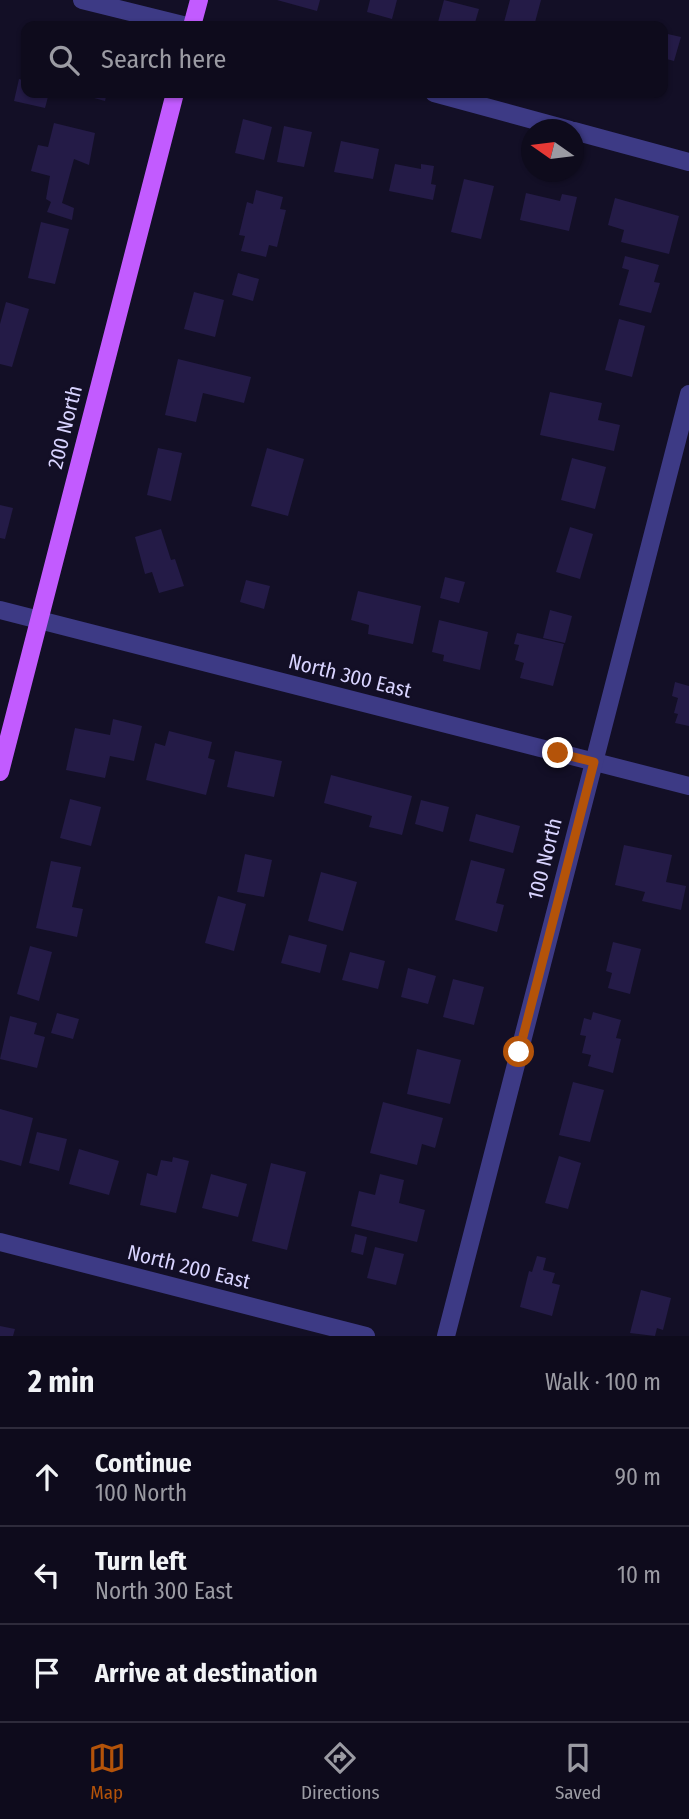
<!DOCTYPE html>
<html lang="en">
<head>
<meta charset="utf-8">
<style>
	:root { --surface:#0e0b1c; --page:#1c1929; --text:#f1f3f6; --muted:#9b9ba3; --line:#2e2b3b; --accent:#b45309 }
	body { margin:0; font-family:"Fira Sans Condensed",sans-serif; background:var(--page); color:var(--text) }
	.compass { position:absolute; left:521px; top:119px; width:63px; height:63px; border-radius:50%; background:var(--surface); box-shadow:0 2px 5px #0004; rotate:284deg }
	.stop { position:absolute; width:21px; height:21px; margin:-16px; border:5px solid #b45309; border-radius:50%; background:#fff }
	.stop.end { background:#b45309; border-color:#fff; box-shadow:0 2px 7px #0008 }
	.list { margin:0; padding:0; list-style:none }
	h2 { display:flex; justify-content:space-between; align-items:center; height:91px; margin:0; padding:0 28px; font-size:30px }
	h2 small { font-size:23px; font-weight:400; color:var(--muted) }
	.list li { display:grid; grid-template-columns:46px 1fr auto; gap:21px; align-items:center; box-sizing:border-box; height:98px; padding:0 28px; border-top:2px solid var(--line) }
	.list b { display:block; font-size:26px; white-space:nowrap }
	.list p { margin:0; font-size:23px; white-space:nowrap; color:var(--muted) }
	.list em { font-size:23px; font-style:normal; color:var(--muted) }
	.icon { flex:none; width:38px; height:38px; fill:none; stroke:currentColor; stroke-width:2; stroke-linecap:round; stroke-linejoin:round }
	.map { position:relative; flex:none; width:689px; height:1336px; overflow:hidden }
	.search { position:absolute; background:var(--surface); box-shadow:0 2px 5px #0004; left:21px; right:21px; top:21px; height:77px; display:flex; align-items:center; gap:18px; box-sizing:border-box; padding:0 24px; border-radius:14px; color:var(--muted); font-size:26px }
	.sheet { height:385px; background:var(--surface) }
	nav { display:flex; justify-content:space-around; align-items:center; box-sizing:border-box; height:98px; border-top:2px solid var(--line); background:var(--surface); font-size:19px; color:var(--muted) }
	nav a { display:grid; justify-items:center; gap:4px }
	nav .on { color:var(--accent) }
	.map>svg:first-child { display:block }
</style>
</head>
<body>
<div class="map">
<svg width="689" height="1336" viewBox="0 0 689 1336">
	<rect width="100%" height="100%" fill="#130f26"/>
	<!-- building -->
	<g fill="#241b47">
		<polygon points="277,0 320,0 317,11"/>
		<polygon points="370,0 397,0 392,19 367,12"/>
		<polygon points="444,0 479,9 474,26 437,26"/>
		<polygon points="510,0 541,0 534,26 503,26"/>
		<polygon points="663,33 681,37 674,61 663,58"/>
		<polygon points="19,79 26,81 26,93 49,93 45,108 14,101"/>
		<polygon points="76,93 107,93 105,101"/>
		<polygon points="243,119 272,127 264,160 235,153"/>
		<polygon points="54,123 95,133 89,165 74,159 62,203 74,208 72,220 47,212 51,202 46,199 50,176 31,171 38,145 48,147"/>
		<polygon points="284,126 312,132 304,167 277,162"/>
		<polygon points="341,141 379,149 373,179 334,172"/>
		<polygon points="395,164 421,169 421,164 434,166 431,184 436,185 433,200 389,191"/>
		<polygon points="464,179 494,186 481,239 451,232"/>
		<polygon points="256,190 283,197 280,209 286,210 277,247 269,245 266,257 241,251 245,236 239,235 247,202 253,204"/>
		<polygon points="526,193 560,201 562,194 577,197 569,231 520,220"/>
		<polygon points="615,198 679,216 669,254 621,242 624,230 608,225"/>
		<polygon points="41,222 69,229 55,284 28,278"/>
		<polygon points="625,256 659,265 654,282 660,283 651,313 619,305 629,270 622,268"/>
		<polygon points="238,273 259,279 253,301 232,295"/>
		<polygon points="194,292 224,300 215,337 184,329"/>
		<polygon points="6,302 29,309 12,367 0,364 0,324"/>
		<polygon points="619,319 645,326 632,377 605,370"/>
		<polygon points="178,359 251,377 244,403 203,393 196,422 165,415"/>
		<polygon points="550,392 602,403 598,420 620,425 614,451 540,435"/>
		<polygon points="158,448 182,453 171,501 147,495"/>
		<polygon points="267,448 304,459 288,516 251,506"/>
		<polygon points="572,458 606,467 595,509 561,500"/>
		<polygon points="0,505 13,508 5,539 0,538"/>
		<polygon points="570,527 593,534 580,579 556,572"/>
		<polygon points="161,529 171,560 175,559 184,586 159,593 152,572 145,574 135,537"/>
		<polygon points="445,577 465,582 459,603 440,598"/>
		<polygon points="246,580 270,586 264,609 240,602"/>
		<polygon points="358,591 421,606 413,644 368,634 369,625 351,620"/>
		<polygon points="550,610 572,616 565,643 543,638"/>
		<polygon points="439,620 488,632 480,670 443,661 444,655 432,652"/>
		<polygon points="517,633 564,644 553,686 520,678 524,663 515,660 519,645 514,644"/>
		<polygon points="675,682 689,686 689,726 675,723 678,714 674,713 678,698 672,696"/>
		<polygon points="113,719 142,726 134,761 110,756 105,778 66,770 75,728 110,735"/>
		<polygon points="169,731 212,742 208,758 215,760 206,795 146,780 155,743 165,746"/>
		<polygon points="235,751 282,761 274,797 227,787"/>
		<polygon points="331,775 412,796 402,835 369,827 372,816 324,803"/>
		<polygon points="70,799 101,807 91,846 60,838"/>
		<polygon points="421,800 449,807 443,832 415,824"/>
		<polygon points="476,814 520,826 513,853 469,841"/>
		<polygon points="624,845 672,855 666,882 686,886 681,910 642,901 645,892 615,885"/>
		<polygon points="245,854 272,860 264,897 237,892"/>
		<polygon points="471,860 505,869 496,903 504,905 497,932 455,920"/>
		<polygon points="51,861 81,867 72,907 83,909 77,937 36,928"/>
		<polygon points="321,872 357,882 343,931 308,921"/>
		<polygon points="218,896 246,904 234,951 205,943"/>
		<polygon points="289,935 327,945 320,973 281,963"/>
		<polygon points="613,942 641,949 630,994 608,988 612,973 606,971"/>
		<polygon points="30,946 52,952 39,1001 17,994"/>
		<polygon points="350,952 385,961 378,989 342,980"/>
		<polygon points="408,968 436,976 428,1004 401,997"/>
		<polygon points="453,979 484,987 474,1025 443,1017"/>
		<polygon points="593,1012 621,1020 616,1038 621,1039 613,1073 588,1066 591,1055 582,1053 586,1036 580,1035 584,1018 591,1020"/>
		<polygon points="57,1013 79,1019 73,1039 51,1033"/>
		<polygon points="10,1016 37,1023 34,1034 45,1037 37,1068 0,1059"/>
		<polygon points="417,1049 461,1060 450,1104 407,1094"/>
		<polygon points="573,1082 604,1090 590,1142 559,1135"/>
		<polygon points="383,1102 443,1118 435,1148 422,1144 417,1165 370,1153"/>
		<polygon points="0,1109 33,1118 21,1166 0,1160"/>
		<polygon points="37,1132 67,1139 59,1171 29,1163"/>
		<polygon points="79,1149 119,1161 109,1195 69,1184"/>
		<polygon points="559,1156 581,1163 568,1209 545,1203"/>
		<polygon points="173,1157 189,1161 176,1213 140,1205 147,1173 157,1176 161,1160 172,1162"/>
		<polygon points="271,1163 306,1172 287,1250 252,1241"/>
		<polygon points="211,1174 247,1184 238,1217 202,1208"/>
		<polygon points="380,1174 404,1180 399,1203 425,1210 417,1242 351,1226 359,1191 375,1195"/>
		<polygon points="355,1234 367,1237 363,1255 351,1252"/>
		<polygon points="375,1247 404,1254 396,1285 367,1278"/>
		<polygon points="537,1256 546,1258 543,1270 555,1273 552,1283 560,1285 552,1316 520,1307 529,1271 532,1272"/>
		<polygon points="641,1290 671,1298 663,1330 657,1328 655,1336 630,1333"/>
		<polygon points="0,1326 15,1329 13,1336 0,1336"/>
	</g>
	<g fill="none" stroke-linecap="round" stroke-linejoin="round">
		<!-- minor -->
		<g stroke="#3d3a85" stroke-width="18">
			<polyline points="82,0 187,26"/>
			<polyline points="434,93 570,130"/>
			<polyline points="574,131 689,162"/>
			<polyline points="0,610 689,786"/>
			<polyline points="0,1242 366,1336"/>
			<polyline points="446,1336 689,394"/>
		</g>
		<!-- primary -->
		<g stroke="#c25bff" stroke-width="18">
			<polyline points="192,26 199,0"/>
			<polyline points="0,772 175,93"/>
		</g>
	</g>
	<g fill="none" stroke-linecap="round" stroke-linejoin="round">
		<!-- route -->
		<polyline stroke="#b45309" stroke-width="9" points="519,1052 594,762 558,753"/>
	</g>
	<g text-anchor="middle" stroke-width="5" stroke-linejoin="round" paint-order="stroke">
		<!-- street labels -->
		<g font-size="21" fill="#d9d4ff" stroke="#130f26">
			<text transform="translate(65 427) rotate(-76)" y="7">200 North</text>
			<text transform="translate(350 676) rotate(14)" y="7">North 300 East</text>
			<text transform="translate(545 859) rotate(-76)" y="7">100 North</text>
			<text transform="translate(189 1267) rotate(14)" y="7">North 200 East</text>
		</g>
	</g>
</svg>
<svg class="compass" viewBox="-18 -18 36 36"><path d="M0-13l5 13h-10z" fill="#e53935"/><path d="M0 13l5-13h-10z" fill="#9b9ba3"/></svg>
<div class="stop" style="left:519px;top:1052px"></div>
<div class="stop end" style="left:558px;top:753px"></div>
<div class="search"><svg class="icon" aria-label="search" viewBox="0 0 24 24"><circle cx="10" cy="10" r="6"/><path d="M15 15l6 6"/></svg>Search here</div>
</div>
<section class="sheet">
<h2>2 min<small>Walk · 100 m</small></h2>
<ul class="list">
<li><svg class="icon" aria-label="ahead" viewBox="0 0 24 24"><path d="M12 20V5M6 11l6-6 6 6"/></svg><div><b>Continue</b><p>100 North</p></div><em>90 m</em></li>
<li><svg class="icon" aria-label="left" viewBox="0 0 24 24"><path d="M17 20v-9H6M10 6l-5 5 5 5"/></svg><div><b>Turn left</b><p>North 300 East</p></div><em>10 m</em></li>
<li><svg class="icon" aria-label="arrive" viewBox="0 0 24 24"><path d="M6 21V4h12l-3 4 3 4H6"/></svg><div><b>Arrive at destination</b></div></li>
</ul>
</section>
<nav>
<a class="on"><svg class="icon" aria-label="map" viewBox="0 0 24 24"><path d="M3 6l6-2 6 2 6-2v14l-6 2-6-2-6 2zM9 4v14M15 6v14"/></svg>Map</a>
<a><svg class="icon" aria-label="directions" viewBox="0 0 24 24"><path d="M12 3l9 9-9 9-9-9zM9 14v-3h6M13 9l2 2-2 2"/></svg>Directions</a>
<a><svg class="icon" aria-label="saved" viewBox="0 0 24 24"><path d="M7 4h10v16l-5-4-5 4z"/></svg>Saved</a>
</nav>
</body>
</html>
